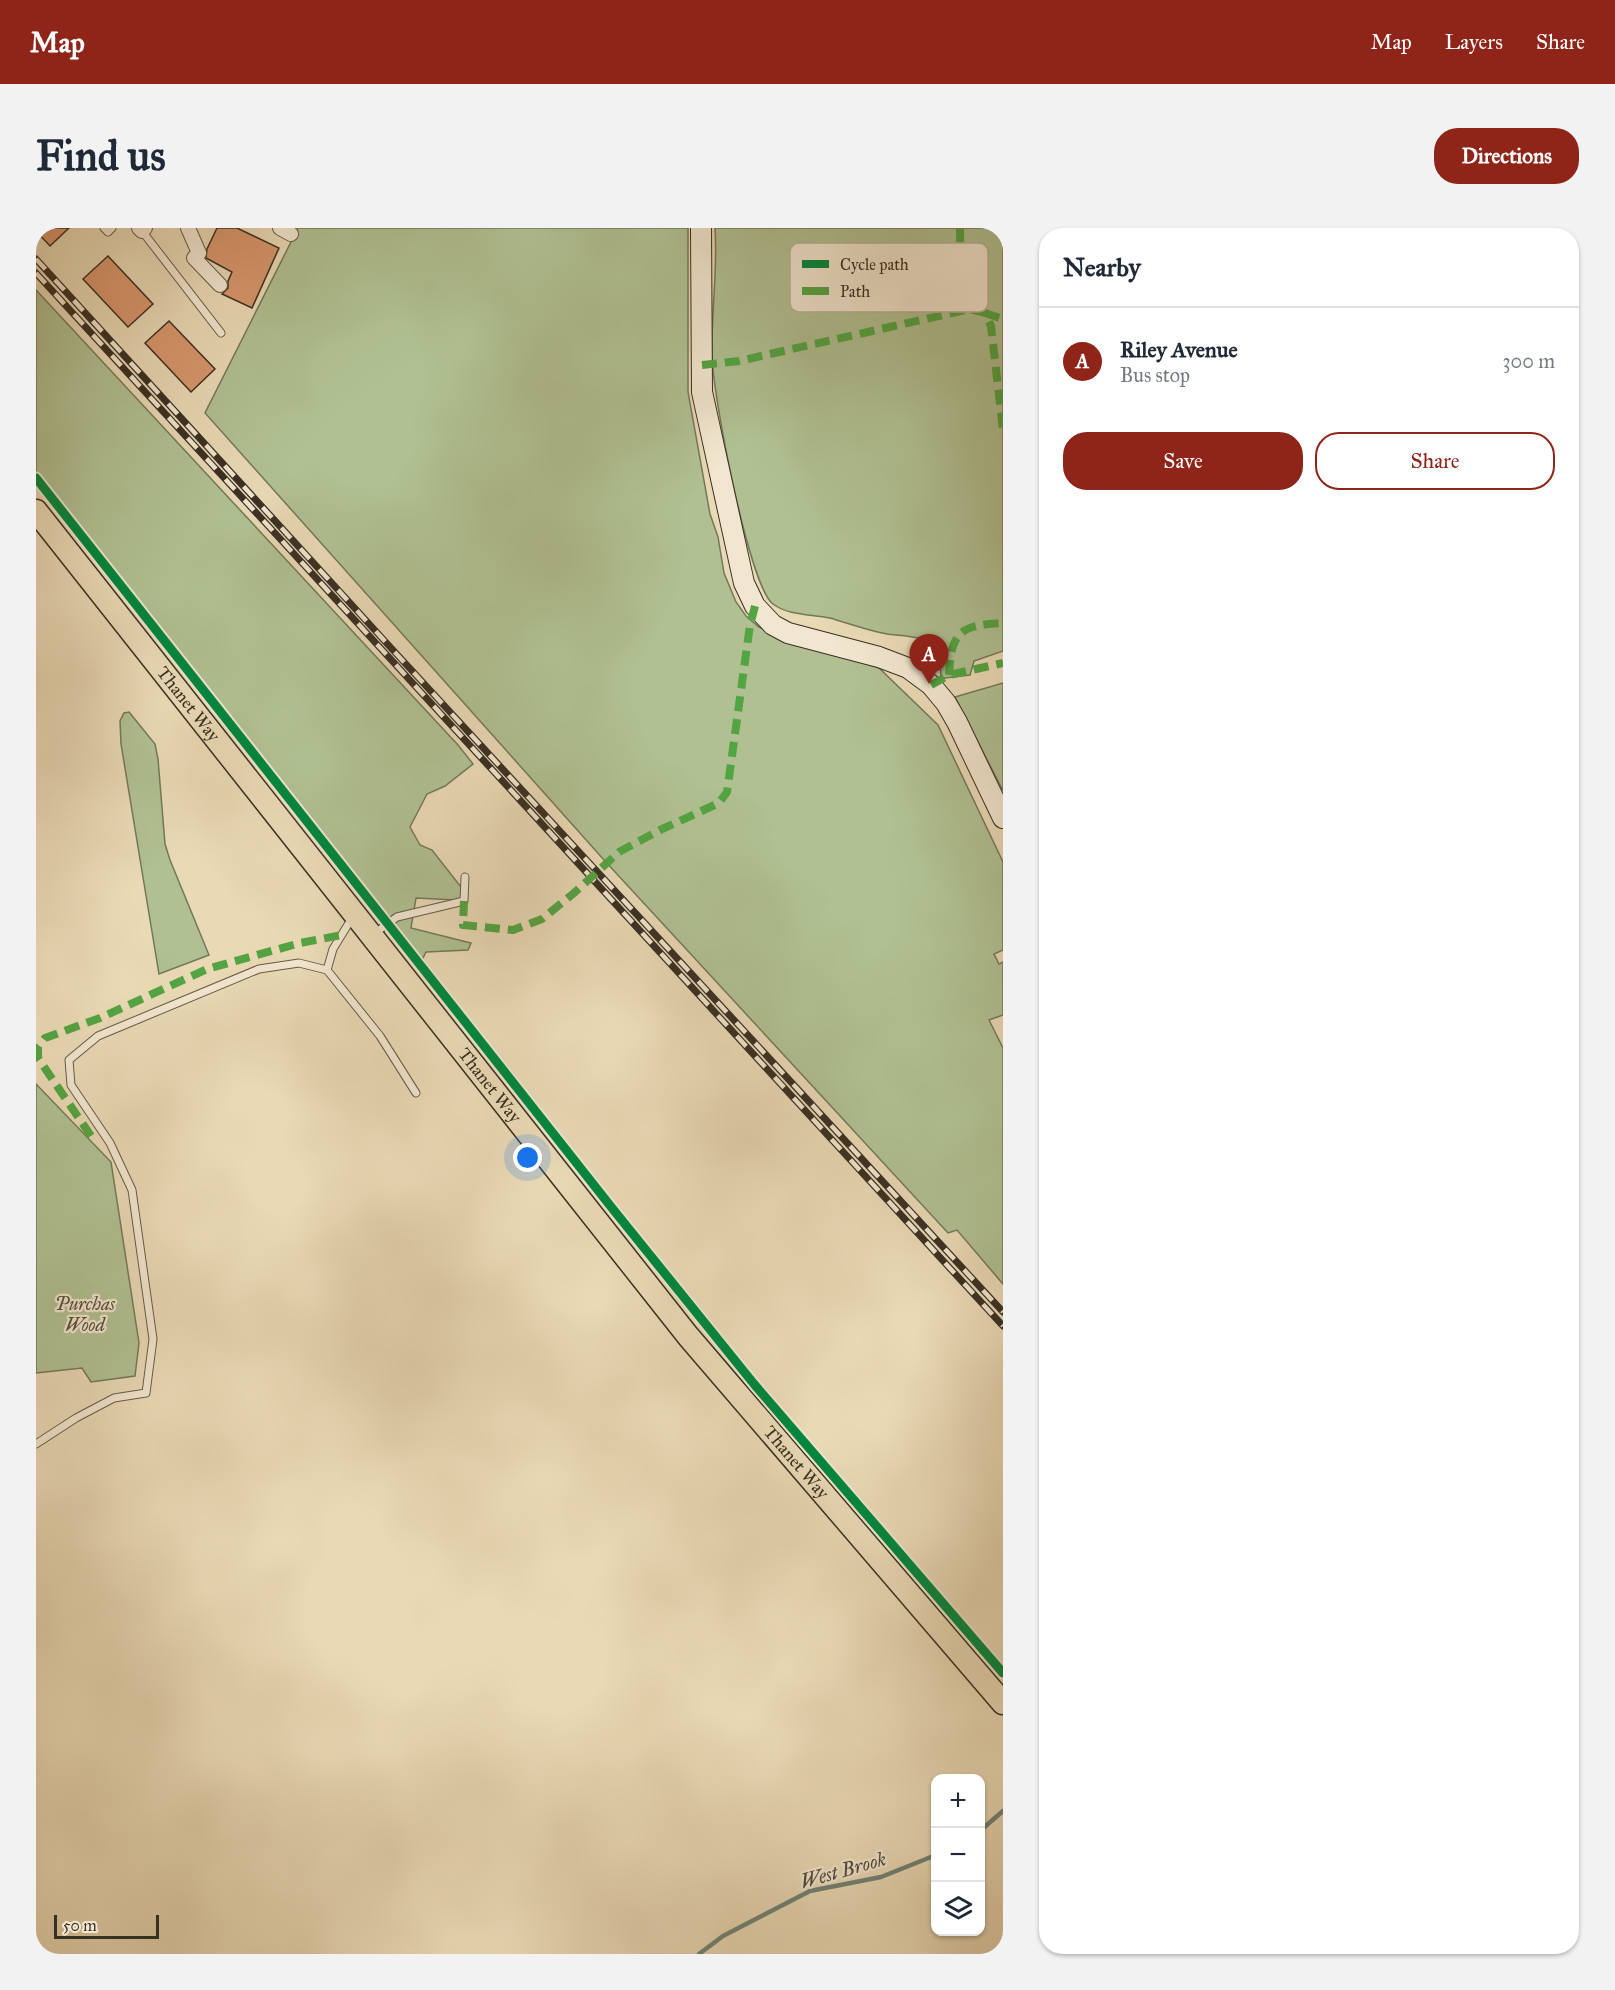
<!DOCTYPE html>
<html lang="en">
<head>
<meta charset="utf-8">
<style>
	:root { --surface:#fff; --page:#f2f2f3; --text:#1f2937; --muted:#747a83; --line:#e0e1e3; --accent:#8f2418 }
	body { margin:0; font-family:"IM FELL Great Primer",serif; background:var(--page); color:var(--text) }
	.controls { position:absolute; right:18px; bottom:18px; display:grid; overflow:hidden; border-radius:12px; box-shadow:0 2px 4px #0004 }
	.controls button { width:54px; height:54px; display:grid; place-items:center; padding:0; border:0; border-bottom:2px solid var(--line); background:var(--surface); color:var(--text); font:30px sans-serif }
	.scale { position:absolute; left:18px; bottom:15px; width:105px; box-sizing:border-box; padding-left:6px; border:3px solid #393024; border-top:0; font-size:16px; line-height:21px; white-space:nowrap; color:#393024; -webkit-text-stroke:4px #f1e6cf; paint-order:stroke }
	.you { position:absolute; left:492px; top:930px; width:21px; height:21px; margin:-15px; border:4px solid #fff; border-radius:50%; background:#1a73e8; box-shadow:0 0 0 9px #1a73e833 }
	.badge { display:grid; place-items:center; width:39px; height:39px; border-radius:50%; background:var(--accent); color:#fff; font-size:20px; font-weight:700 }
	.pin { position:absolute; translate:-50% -50px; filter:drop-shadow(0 2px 3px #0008) }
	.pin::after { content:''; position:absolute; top:32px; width:21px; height:18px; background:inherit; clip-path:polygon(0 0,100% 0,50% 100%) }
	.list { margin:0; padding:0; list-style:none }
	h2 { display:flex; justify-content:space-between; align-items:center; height:78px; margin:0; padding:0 24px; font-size:26px }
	h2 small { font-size:20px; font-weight:400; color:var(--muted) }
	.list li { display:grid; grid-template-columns:39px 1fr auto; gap:18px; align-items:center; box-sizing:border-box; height:108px; padding:0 24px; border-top:2px solid var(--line) }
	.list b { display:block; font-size:22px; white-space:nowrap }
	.list p { margin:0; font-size:20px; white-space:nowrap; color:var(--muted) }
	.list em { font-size:20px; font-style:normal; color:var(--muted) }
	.actions { display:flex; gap:12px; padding:18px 24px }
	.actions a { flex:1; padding:14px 0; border:2px solid var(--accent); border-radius:24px; text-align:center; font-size:21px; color:var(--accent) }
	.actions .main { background:var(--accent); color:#fff }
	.icon { flex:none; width:33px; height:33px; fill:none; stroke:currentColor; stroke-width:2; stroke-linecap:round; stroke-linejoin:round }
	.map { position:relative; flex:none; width:967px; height:1726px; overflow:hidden; border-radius:24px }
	header { display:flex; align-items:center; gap:36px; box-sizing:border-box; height:84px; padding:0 30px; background:var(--accent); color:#fff }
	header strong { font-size:28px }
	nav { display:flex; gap:33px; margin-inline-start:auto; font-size:21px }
	.intro { display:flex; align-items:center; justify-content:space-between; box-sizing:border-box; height:144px; padding:0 36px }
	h1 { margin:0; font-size:42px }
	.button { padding:15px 27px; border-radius:24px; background:var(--accent); color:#fff; font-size:21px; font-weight:700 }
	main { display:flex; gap:36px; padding:0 36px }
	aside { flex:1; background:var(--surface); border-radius:24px; box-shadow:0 2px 4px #0004 }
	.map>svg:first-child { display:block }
</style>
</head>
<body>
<header>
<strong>Map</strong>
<nav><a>Map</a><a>Layers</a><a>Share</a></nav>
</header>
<div class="intro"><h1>Find us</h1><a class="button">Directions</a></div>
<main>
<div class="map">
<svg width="967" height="1726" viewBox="0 0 967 1726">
	<rect width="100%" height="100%" fill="#e9d9b5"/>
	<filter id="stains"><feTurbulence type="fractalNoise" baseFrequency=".00333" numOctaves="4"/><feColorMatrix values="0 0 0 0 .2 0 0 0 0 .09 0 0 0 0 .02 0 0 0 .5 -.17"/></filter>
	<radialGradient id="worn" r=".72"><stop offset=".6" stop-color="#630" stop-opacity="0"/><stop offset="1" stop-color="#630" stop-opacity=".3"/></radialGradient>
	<!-- green -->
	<g fill="#b0c092" stroke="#74785b" stroke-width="1.5">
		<polygon points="262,0 652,0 652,164 674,286 682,309 688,345 700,374 710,388 723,399 734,404 821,431 843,440 902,497 967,634 967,722 958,726 963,736 967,734 967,787 953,792 967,820 967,1056 921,1002 912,1005 568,632 169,185"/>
		<path d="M679,0H967V423L938,433L934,447L909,450L905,449C904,438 905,428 897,419C884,405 863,409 846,405C828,401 811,395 794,390C775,386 753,388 737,376C713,358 676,163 676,127C675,85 682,42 679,0Z"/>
		<polygon points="0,62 422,517 437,536 409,558 391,566 374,599 384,617 396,622 425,659 426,670 420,672 380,670 375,700 435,715 432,722 390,724 387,730 374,722 362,711 296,617 0,244"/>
		<polygon points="967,455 967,563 919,469"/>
		<polygon points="93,484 119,516 122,531 129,616 134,632 173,727 123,746 85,516 84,493 88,485"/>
		<polygon points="0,856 75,934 103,1115 99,1148 55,1154 46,1140 0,1145"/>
	</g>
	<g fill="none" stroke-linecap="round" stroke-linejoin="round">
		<!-- stream -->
		<g stroke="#718376" stroke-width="4.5">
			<polyline points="945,1602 967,1583"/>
			<polyline points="663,1726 687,1708 774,1663 845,1649 900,1627"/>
		</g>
	</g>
	<!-- building -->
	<g fill="#d8966c" stroke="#393024" stroke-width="1.5">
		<polygon points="0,0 33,0 14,18 0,3"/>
		<polygon points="181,0 201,0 243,20 216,80 186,66 192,60 192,53 196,44 170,30 171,21"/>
		<polygon points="72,28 117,76 92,99 47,51"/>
		<polygon points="133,93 179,141 155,164 109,115"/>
	</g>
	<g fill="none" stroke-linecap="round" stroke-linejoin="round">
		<defs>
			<g id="service">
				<polyline points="68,0 72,4 76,0"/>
				<polyline points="106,3 185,105"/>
				<polyline points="316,690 297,721 291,742 344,808 380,865"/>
				<polyline points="339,705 361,689 428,673 429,649"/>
				<polyline points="0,1216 40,1190 78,1170 110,1165 117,1111 96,962 74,915 35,857 33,832 62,808 223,741 263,735 291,742"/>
			</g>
			<g id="minor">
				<polyline points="103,0 106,3 109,0"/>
				<polyline points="152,0 163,25 158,30 184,57"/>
				<polyline points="244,0 255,6"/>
			</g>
			<polyline id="secondary" points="665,0 666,164 708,355 719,378 737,397 752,405 843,429 872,440 895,457 910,475 921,494 967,590"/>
			<g id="primary">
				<path id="s1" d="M0,283L652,1108L967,1475"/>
			</g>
		</defs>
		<!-- service casing -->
		<use href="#service" stroke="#655a48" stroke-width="9"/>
		<!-- minor casing -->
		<use href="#minor" stroke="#655a48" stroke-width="16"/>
		<!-- secondary casing -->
		<use href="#secondary" stroke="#393024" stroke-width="22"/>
		<!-- primary casing -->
		<use href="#primary" stroke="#393024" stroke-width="25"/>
		<!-- service -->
		<use href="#service" stroke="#f1e6cf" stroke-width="7"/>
		<!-- minor -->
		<use href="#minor" stroke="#f1e6cf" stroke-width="14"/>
		<!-- secondary -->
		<use href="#secondary" stroke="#f1e6cf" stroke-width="20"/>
		<!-- primary -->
		<use href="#primary" stroke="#e9d9b5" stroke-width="22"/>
		<defs>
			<g id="rail">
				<polyline points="0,31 356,421 967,1084"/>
				<polyline points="0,45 967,1098"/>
			</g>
		</defs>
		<!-- rail casing -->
		<use href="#rail" stroke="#393024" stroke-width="7"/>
		<!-- rail -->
		<use href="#rail" stroke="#f1e6cf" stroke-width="4.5" stroke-dasharray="14" stroke-linecap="butt"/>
		<!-- quiet -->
		<g stroke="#53a442" stroke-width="8" stroke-dasharray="15 8" stroke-linecap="butt">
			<polyline points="924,0 925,82"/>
			<polyline points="949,85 967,91"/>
			<polyline points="666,137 703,133 934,81 949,85 955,98 967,202"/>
			<path d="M913,447C915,405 923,397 967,395"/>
			<polyline points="895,457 913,447 967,435"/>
			<polyline points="428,673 427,697 477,702 506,691 538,665 583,624 624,602 683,575 691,564 714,397 719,378"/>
			<polyline points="55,908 2,830 2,819 9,810 64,790 171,741 264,715 306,707"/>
		</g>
		<defs>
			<polyline id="cycleway" points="0,250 576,980 718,1156 967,1445"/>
		</defs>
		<!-- cycleway casing -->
		<use href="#cycleway" stroke="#f1e6cf" stroke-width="13"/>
		<!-- cycleway -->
		<use href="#cycleway" stroke="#00873e" stroke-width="9"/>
	</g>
	<g text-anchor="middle" stroke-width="4.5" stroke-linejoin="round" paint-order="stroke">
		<!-- street labels -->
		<g font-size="18" fill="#393024" stroke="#f1e6cf">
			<text dy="6" stroke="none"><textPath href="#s1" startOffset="246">Thanet Way</textPath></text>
			<text dy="6" stroke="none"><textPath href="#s1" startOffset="732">Thanet Way</textPath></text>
			<text dy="6" stroke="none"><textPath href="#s1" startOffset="1218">Thanet Way</textPath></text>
		</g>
		<!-- park labels -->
		<g font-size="18" font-style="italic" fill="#514d3a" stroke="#f1e6cf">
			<text x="49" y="1082">Purchas<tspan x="49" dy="21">Wood</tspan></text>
		</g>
		<!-- water labels -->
		<g font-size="20" font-style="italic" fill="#4c4c3f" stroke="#f1e6cf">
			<text transform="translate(807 1642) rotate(-16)" y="7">West Brook</text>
		</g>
	</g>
	<!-- legend -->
	<rect x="754" y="15" width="198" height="69" rx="9" fill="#f1e6cf" stroke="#baaf9c" stroke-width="1.5"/>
	<rect x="766" y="32" width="27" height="8" fill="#00873e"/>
	<rect x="766" y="59" width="27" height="8" fill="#53a442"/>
	<g font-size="16" fill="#393024">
		<text x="804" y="42">Cycle path</text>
		<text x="804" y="69">Path</text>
	</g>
	<rect width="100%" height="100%" filter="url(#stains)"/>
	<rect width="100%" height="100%" fill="url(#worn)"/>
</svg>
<div class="controls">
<button>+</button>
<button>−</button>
<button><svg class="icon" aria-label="layers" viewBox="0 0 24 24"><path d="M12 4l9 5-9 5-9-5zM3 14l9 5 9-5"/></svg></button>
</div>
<div class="scale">50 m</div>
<div class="you"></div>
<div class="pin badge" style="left:893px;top:456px">A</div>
</div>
<aside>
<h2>Nearby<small></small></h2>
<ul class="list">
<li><span class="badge">A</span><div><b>Riley Avenue</b><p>Bus stop</p></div><em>300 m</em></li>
</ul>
<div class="actions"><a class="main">Save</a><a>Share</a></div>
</aside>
</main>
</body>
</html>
